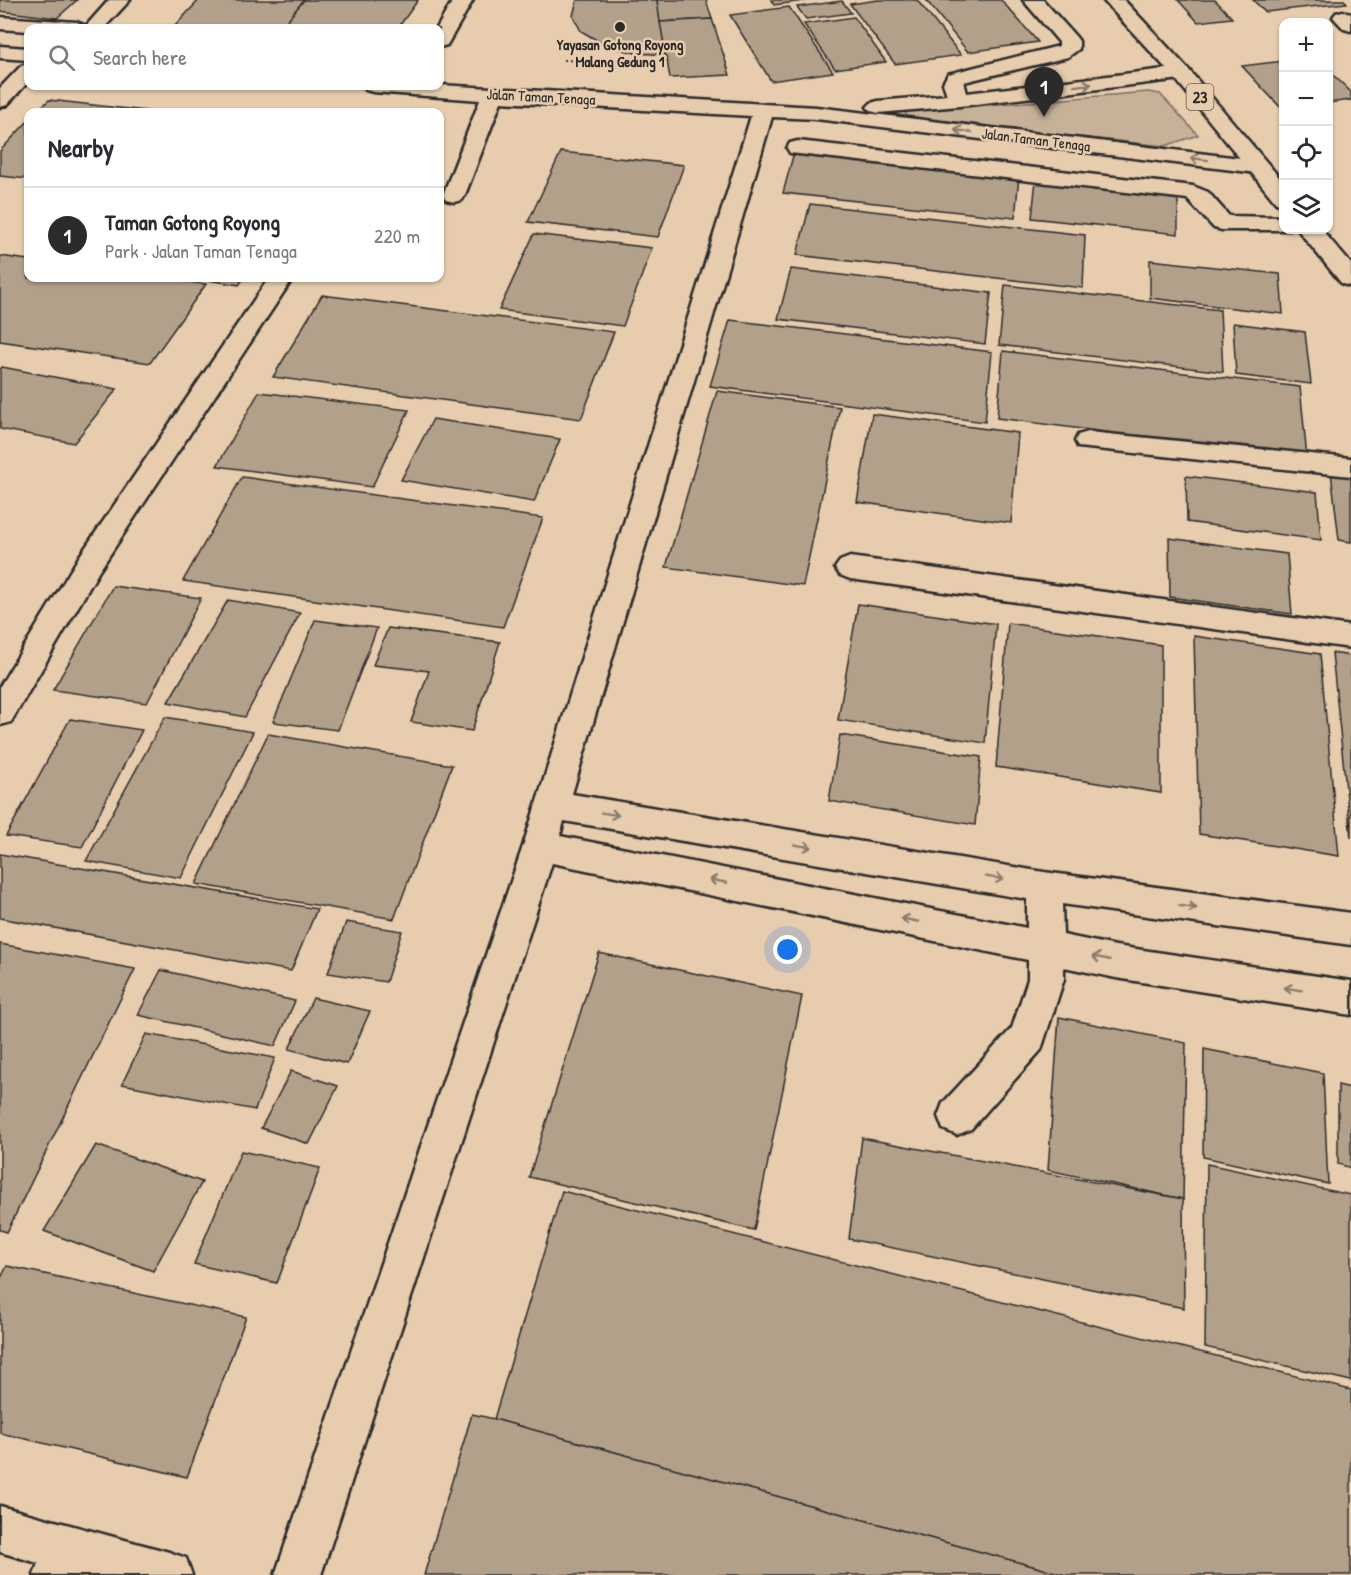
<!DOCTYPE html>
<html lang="en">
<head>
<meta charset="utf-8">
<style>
	:root { --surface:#fff; --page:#f2f2f3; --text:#2b2b33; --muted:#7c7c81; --line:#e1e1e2; --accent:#2b2b2b }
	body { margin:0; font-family:"Patrick Hand",sans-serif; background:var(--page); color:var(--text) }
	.controls { position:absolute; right:18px; top:18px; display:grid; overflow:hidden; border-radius:12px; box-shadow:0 2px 4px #0004 }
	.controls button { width:54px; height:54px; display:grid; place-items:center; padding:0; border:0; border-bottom:2px solid var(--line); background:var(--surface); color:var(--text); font:30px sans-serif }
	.you { position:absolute; left:788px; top:950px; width:21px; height:21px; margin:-15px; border:4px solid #fff; border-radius:50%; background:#1a73e8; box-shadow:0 0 0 9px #1a73e833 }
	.badge { display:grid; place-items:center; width:39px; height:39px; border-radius:50%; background:var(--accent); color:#fff; font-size:20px; font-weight:700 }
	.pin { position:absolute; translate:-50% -50px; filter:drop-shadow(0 2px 3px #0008) }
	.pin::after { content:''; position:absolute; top:32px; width:21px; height:18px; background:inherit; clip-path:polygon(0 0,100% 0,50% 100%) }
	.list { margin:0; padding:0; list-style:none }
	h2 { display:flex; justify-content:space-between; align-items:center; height:78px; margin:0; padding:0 24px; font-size:26px }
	h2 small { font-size:20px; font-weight:400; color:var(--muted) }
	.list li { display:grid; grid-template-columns:39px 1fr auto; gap:18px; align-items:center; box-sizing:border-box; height:96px; padding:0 24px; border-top:2px solid var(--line) }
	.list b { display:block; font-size:22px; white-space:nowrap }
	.list p { margin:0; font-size:20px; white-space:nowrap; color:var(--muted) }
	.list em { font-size:20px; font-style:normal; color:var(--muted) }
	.icon { flex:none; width:33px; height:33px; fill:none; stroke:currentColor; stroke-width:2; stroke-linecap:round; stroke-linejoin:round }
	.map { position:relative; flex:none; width:1351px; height:1575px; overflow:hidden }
	.search { position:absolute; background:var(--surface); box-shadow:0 2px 4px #0004; left:24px; top:24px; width:420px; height:66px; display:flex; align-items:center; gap:15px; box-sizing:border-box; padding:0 21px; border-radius:12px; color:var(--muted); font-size:22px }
	.panel { position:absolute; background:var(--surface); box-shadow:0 2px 4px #0004; left:24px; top:108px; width:420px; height:174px; border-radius:12px }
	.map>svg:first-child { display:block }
</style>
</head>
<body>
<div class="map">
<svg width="1351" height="1575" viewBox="0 0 1351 1575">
	<rect width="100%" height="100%" fill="#e7ccae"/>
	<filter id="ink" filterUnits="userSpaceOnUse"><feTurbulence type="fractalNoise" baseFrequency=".0167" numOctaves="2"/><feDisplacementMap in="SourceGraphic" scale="12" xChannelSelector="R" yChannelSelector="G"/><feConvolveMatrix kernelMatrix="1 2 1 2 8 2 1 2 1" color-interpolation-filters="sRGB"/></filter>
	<g filter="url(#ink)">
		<!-- green -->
		<polygon fill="#c8b199" stroke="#7a6e62" stroke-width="1.5" points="1148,92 1160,94 1198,135 1165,146 910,119 904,112"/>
		<!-- building -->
		<g fill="#b2a08a" stroke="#2b2b2b" stroke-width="1.5">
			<polygon points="0,0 77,0 57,18 0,11"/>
			<polygon points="199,0 304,0 281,28 173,28"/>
			<polygon points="304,0 418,0 398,28 281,28"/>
			<polygon points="577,0 657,0 666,55 635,53 605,45 581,31 573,16"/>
			<polygon points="657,0 706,0 712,19 660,22"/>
			<polygon points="771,0 811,0 774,5"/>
			<polygon points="878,0 917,0 961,55 895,64 850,4"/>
			<polygon points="926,0 1001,0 1038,42 968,52"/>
			<polygon points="1178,0 1215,0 1232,18 1198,22"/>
			<polygon points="1253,0 1344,0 1347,3 1265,12"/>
			<polygon points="842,1 851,13 806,19 797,7"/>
			<polygon points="789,7 833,72 771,81 730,15"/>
			<polygon points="854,17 886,62 835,69 804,24"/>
			<polygon points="712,19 730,75 670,78 660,22"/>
			<polygon points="1284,61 1284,109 1282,109 1242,66"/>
			<polygon points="1328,70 1351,92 1351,100 1328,103"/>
			<polygon points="49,100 155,112 36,112"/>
			<polygon points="28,121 28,179 0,176 0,151"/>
			<polygon points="561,152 684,165 658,237 528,222"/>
			<polygon points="794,152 1019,176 1015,218 783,193"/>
			<polygon points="1036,179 1178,194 1178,234 1032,218"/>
			<polygon points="810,204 1085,235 1083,288 797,255"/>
			<polygon points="534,234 652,248 623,326 499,310"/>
			<polygon points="0,256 28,260 28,278 156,278 206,284 150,363 0,341"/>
			<polygon points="1150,260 1280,274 1283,314 1150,298"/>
			<polygon points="791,269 991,293 985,344 778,319"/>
			<polygon points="195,278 244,278 239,285"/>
			<polygon points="1005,285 1220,310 1223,372 999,345"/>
			<polygon points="322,295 614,332 581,419 273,377"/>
			<polygon points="730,320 992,352 985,422 710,386"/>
			<polygon points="1233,323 1305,332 1311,384 1236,375"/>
			<polygon points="1003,351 1300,387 1307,458 997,418"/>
			<polygon points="2,367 117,389 74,443 0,429 0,370"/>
			<polygon points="717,391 840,407 803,586 666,567"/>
			<polygon points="259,392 409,410 372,487 217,466"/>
			<polygon points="872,414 1018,433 1011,523 857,502"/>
			<polygon points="433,419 560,439 534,502 401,480"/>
			<polygon points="1331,472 1351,474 1351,542 1339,540"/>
			<polygon points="1186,476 1317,492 1321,540 1187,522"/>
			<polygon points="242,477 543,518 503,627 183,581"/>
			<polygon points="1169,538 1287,554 1292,614 1170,597"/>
			<polygon points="113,586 201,598 147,703 53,690"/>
			<polygon points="228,600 300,613 245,717 168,702"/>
			<polygon points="858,604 996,624 985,743 838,720"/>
			<polygon points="315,620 377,628 338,730 273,722"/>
			<polygon points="1008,623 1161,645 1161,793 996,767"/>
			<polygon points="388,628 500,642 472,731 411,722 429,671 373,665"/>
			<polygon points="1194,636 1320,654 1339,856 1199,834"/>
			<polygon points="1332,653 1351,656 1351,838"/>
			<polygon points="165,717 253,732 181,878 86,861"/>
			<polygon points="70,719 142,730 82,847 6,836"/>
			<polygon points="268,734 452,765 394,919 196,884"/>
			<polygon points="840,735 981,757 975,825 829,801"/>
			<polygon points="0,854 317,909 291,971 0,918"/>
			<polygon points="346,922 402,931 386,982 328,973"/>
			<polygon points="0,944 135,969 7,1232 0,1230"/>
			<polygon points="599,953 802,996 754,1230 529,1177"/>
			<polygon points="161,970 295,1001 275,1046 138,1015"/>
			<polygon points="313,998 370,1011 347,1064 289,1049"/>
			<polygon points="1059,1017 1186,1043 1183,1199 1048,1170"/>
			<polygon points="146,1034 275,1058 255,1110 122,1084"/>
			<polygon points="1204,1049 1323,1073 1328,1184 1203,1157"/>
			<polygon points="291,1071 338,1086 309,1144 261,1128"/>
			<polygon points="1338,1085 1351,1088 1351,1168 1338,1164"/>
			<polygon points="862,1138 1183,1199 1184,1308 849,1239"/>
			<polygon points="96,1145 202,1182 153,1271 44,1231"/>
			<polygon points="241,1151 320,1168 277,1283 194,1264"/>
			<polygon points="1207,1164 1351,1195 1351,1381 1205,1347"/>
			<polygon points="562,1191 1351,1390 1351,1575 1065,1575 494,1419"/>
			<polygon points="7,1266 246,1317 187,1477 0,1433 0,1280"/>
			<polygon points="472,1414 494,1419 1065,1575 424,1575"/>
		</g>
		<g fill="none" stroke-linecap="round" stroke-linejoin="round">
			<defs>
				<g id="minor">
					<polygon points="109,0 130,0 104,28 28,28 28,31 0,29 0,17 77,22 86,26"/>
					<polygon points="453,0 473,0 447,45 440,47 440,28 437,28"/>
					<polygon points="1023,0 1043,0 1076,37 1079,41 1079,49 1068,57 964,82 967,93 1181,67 1188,69 1191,73 1188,77 1181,79 960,106 878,113 871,111 867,107 871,103 878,101 947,95 943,83 948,74 1059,46 1059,42"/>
					<polygon points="1343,11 1351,14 1351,31 1344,29 1333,17 1336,13"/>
					<polygon points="0,46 28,48 28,60 0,58"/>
					<polygon points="28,64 28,82 7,105 0,107 0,88 21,66"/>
					<path d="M440,85L816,107L1265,161L1268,166L1265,171L1257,173L816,119L772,117L572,794L1044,872L1351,913V945L1062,904L1063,935L1116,946L1351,981V1015L1116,978L1064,967V979L1041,1050L971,1129L957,1135L943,1129L938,1116L943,1103L1012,1028L1028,979V960L552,863L321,1575H275L523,846L751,116L501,102L465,195L462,200L454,202L446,200L443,195L480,100L373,92L366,90L363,86ZM564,821L1027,899V928L560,836Z"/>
					<polygon points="798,141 1193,186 1208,192 1229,216 1284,217 1284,230 1290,230 1222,230 1214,228 1187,199 790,153 787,148 790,143"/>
					<polygon points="269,278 293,278 99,571 11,722 0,725 0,686 79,557"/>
					<polygon points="1088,432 1351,458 1351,476 1078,447 1075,441 1078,435"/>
					<polygon points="850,557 1351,626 1351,648 850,579 840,575 835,568 840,561"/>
					<polygon points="0,1506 169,1552 186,1558 192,1575 34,1575 38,1563 0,1552"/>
				</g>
				<g id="highway">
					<polygon points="1103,0 1124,0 1188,69 1284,183 1284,205 1276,203 1174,77"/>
					<polygon points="1298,230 1322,230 1351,264 1351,286 1342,284"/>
				</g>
			</defs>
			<!-- minor casing -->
			<use href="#minor" stroke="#2b2b2b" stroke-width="5"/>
			<!-- highway casing -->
			<use href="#highway" stroke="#2b2b2b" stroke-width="5"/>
			<!-- path -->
			<polyline stroke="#2b2b2b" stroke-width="2" stroke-dasharray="3 3" stroke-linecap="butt" points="563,60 658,62"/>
			<!-- minor -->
			<use href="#minor" fill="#e7ccae" fill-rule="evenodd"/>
			<!-- highway -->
			<use href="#highway" fill="#e7ccae" fill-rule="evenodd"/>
		</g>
		<!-- one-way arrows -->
		<defs><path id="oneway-shaft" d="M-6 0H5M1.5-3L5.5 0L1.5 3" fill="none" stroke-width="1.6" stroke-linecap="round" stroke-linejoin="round" transform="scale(1.5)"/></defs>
		<g stroke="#897c6c">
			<use href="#oneway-shaft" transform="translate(1083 85) rotate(-7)"/>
			<use href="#oneway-shaft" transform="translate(963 131) rotate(-173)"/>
			<use href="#oneway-shaft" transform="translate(1199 159) rotate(-173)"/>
			<use href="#oneway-shaft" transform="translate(610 814) rotate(9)"/>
			<use href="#oneway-shaft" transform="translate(803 846) rotate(9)"/>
			<use href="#oneway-shaft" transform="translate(995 878) rotate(9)"/>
			<use href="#oneway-shaft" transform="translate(718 881) rotate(-169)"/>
			<use href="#oneway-shaft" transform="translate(1188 907) rotate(8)"/>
			<use href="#oneway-shaft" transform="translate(910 920) rotate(-169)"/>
			<use href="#oneway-shaft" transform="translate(1101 958) rotate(-168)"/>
			<use href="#oneway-shaft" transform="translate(1293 989) rotate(-171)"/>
		</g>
	</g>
	<!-- markers -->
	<circle fill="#2b2b2b" stroke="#e7ccae" stroke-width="2" cx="620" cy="27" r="6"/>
	<g text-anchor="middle" stroke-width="5" stroke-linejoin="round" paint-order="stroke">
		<!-- far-poi labels -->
		<g font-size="15" font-weight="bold" fill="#2b2b2b" stroke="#e7ccae">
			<text x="620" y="50">Yayasan Gotong Royong<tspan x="620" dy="17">Malang Gedung 1</tspan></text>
		</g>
		<!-- far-street labels -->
		<g font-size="15" fill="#2b2b2b" stroke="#e7ccae">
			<text transform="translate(541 97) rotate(3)" y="5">Jalan Taman Tenaga</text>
			<text transform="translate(1036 140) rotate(7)" y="5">Jalan Taman Tenaga</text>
		</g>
		<!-- shield labels -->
		<rect fill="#e7ccae" stroke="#635b52" stroke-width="1.5" x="1186.5" y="84" width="27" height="26" rx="4.5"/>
		<g font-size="16" font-weight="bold" fill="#2b2b2b">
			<text x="1200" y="103">23</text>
		</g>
	</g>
</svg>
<div class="controls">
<button>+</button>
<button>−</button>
<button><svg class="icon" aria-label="locate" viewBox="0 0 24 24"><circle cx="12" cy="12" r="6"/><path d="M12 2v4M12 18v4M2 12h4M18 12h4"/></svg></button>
<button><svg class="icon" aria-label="layers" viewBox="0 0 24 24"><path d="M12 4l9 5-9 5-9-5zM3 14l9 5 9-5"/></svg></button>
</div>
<div class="you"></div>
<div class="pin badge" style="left:1044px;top:117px">1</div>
<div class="search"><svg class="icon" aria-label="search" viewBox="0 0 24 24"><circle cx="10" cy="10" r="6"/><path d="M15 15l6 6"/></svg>Search here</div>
<section class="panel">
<h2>Nearby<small></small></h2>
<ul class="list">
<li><span class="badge">1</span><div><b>Taman Gotong Royong</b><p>Park · Jalan Taman Tenaga</p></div><em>220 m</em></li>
</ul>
</section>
</div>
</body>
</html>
